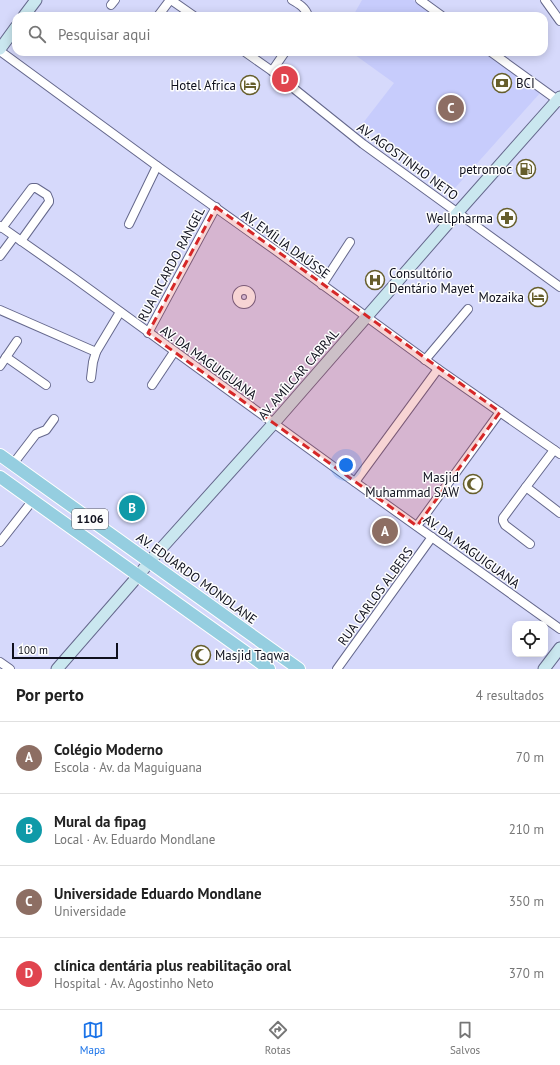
<!DOCTYPE html>
<html lang="pt">
<head>
<meta charset="utf-8">
<style>
	:root { --surface:#fff; --page:#f2f2f2; --text:#222; --muted:#767676; --line:#e0e0e0; --accent:#1a73e8 }
	body { margin:0; font-family:"PT Sans",sans-serif; background:var(--page); color:var(--text) }
	.controls { position:absolute; right:12px; bottom:12px; display:grid; overflow:hidden; border-radius:8px; box-shadow:0 2px 10px #0003 }
	.controls button { width:36px; height:36px; display:grid; place-items:center; padding:0; border:0; border-bottom:1px solid var(--line); background:var(--surface); color:var(--text); font:20px sans-serif }
	.scale { position:absolute; left:12px; bottom:10px; width:106px; box-sizing:border-box; padding-left:4px; border:2px solid #0f101d; border-top:0; font-size:11px; line-height:14px; white-space:nowrap; color:#0f101d; -webkit-text-stroke:3px #fdfdfd; paint-order:stroke }
	.you { position:absolute; left:346px; top:465px; width:14px; height:14px; margin:-10px; border:3px solid #fff; border-radius:50%; background:#1a73e8; box-shadow:0 0 0 6px #1a73e833 }
	.badge { display:grid; place-items:center; width:26px; height:26px; border-radius:50%; background:var(--accent); color:#fff; font-size:13px; font-weight:700 }
	.pin { position:absolute; translate:-50% -50%; border:2px solid #fff; box-shadow:0 1px 4px #0006 }
	.list { margin:0; padding:0; list-style:none }
	h2 { display:flex; justify-content:space-between; align-items:center; height:52px; margin:0; padding:0 16px; font-size:17px }
	h2 small { font-size:13px; font-weight:400; color:var(--muted) }
	.list li { display:grid; grid-template-columns:26px 1fr auto; gap:12px; align-items:center; box-sizing:border-box; height:72px; padding:0 16px; border-top:1px solid var(--line) }
	.list b { display:block; font-size:15px; white-space:nowrap }
	.list p { margin:0; font-size:13px; white-space:nowrap; color:var(--muted) }
	.list em { font-size:13px; font-style:normal; color:var(--muted) }
	.icon { flex:none; width:22px; height:22px; fill:none; stroke:currentColor; stroke-width:2; stroke-linecap:round; stroke-linejoin:round }
	.map { position:relative; flex:none; width:560px; height:669px; overflow:hidden }
	.search { position:absolute; background:var(--surface); box-shadow:0 2px 10px #0003; left:12px; right:12px; top:12px; height:44px; display:flex; align-items:center; gap:10px; box-sizing:border-box; padding:0 14px; border-radius:12px; color:var(--muted); font-size:15px }
	.sheet { height:340px; background:var(--surface) }
	nav { display:flex; justify-content:space-around; align-items:center; box-sizing:border-box; height:56px; border-top:1px solid var(--line); background:var(--surface); font-size:11px; color:var(--muted) }
	nav a { display:grid; justify-items:center; gap:2px }
	nav .on { color:var(--accent) }
	.map>svg:first-child { display:block }
</style>
</head>
<body>
<div class="map">
<svg width="560" height="669" viewBox="0 0 560 669">
	<rect width="100%" height="100%" fill="#d6d9fb"/>
	<!-- built -->
	<g fill="#c7ccfc">
		<polygon points="362,0 413,0 435,16 353,16"/>
		<polygon points="351,52 485,52 541,92 455,188 363,123 394,83"/>
	</g>
	<g fill="none" stroke-linecap="round" stroke-linejoin="round">
		<defs>
			<g id="street">
				<polyline points="171,0 194,16"/>
				<path d="M292,0C299,4 306,8 308,16"/>
				<polyline points="420,0 442,16"/>
				<polyline points="545,0 560,21"/>
				<polyline points="111,5 115,0"/>
				<polyline points="158,16 170,0"/>
				<polyline points="0,51 157,166 275,250 438,369 560,454"/>
				<polyline points="245,52 272,71 363,144 560,287"/>
				<polyline points="491,52 560,102"/>
				<polyline points="272,71 285,52"/>
				<polyline points="129,224 157,166"/>
				<polyline points="0,226 74,278 345,475 560,629"/>
				<polyline points="2,228 32,188 36,188 47,195 49,200 49,202 21,241"/>
				<polyline points="0,256 14,237"/>
				<polyline points="322,285 350,242"/>
				<circle cx="244" cy="297" r="7"/>
				<polyline points="0,310 96,352"/>
				<polyline points="148,333 216,207"/>
				<polyline points="6,357 46,385"/>
				<polyline points="425,360 468,309"/>
				<polyline points="0,366 17,341"/>
				<polyline points="91,378 93,362 96,352 120,312"/>
				<polyline points="152,385 174,352"/>
				<polyline points="554,450 526,487 560,513"/>
				<polyline points="13,464 36,434 46,430 54,419"/>
				<polyline points="355,482 438,369"/>
				<polyline points="526,487 503,518 503,521 505,525 530,544"/>
				<polyline points="417,526 500,412"/>
				<polyline points="0,542 33,500"/>
				<polyline points="0,662 10,669"/>
				<polyline points="337,669 432,537"/>
			</g>
			<g id="secondary">
				<polyline points="24,16 36,0"/>
				<polyline points="0,49 16,27"/>
				<polyline points="57,669 138,576 150,561 274,423 458,212 560,97"/>
				<polyline points="544,669 560,648"/>
			</g>
			<g id="primary">
				<polyline points="0,455 299,669"/>
				<path d="M0,477C89,541 179,605 269,669"/>
			</g>
		</defs>
		<!-- street casing -->
		<use href="#street" stroke="#65688c" stroke-width="10"/>
		<!-- secondary casing -->
		<use href="#secondary" stroke="#65688c" stroke-width="13"/>
		<!-- primary casing -->
		<use href="#primary" stroke="#fff" stroke-width="14"/>
		<!-- street -->
		<use href="#street" stroke="#fff" stroke-width="8"/>
		<!-- secondary -->
		<use href="#secondary" stroke="#cae7ef" stroke-width="11"/>
		<!-- primary -->
		<use href="#primary" stroke="#95cee0" stroke-width="12"/>
	</g>
	<!-- marked area -->
	<path fill="#d62828" fill-opacity="0.2" stroke="#d62828" stroke-width="3" stroke-dasharray="8 5" stroke-linejoin="round" d="M216,207L500,412L417,526L148,333Z"/>
	<!-- icons -->
	<defs>
		<symbol id="bank-ring" viewBox="-11 -11 22 22"><circle r="9.5" fill="#fdfdfd" stroke="#665e2b" stroke-width="1.5"/><path d="M-6-4H6V4H-6ZM0-2.3a2.3 2.3 0 1 0 0 4.6a2.3 2.3 0 1 0 0-4.6Z" fill="#665e2b"/></symbol>
		<symbol id="hotel-ring" viewBox="-11 -11 22 22"><circle r="9.5" fill="#fdfdfd" stroke="#665e2b" stroke-width="1.5"/><path d="M-6-4.5h1.5V1H6V5H4.5V3h-9V5H-6ZM-4 0a1.8 1.8 0 1 1 3.6 0ZM.5 0V-2.5h3Q6-2.5 6 0Z" fill="#665e2b"/></symbol>
		<symbol id="fuel-ring" viewBox="-11 -11 22 22"><circle r="9.5" fill="#fdfdfd" stroke="#665e2b" stroke-width="1.5"/><path d="M-5.5-6h7V0h2V4h1.3V-2.5L3-4.5l.8-.8L6-3V5H2.5V1h-1V6h-7ZM-4.2-4.7v3.2H.2V-4.7Z" fill="#665e2b"/></symbol>
		<symbol id="pharmacy-ring" viewBox="-11 -11 22 22"><circle r="9.5" fill="#fdfdfd" stroke="#665e2b" stroke-width="1.5"/><path d="M-2-6h4v4h4v4h-4v4h-4v-4h-4v-4h4Z" fill="#665e2b"/></symbol>
		<symbol id="hospital-ring" viewBox="-11 -11 22 22"><circle r="9.5" fill="#fdfdfd" stroke="#665e2b" stroke-width="1.5"/><path d="M-5-5h3v3.5h4V-5h3V5h-3V1.5h-4V5h-3Z" fill="#665e2b"/></symbol>
		<symbol id="mosque-ring" viewBox="-11 -11 22 22"><circle r="9.5" fill="#fdfdfd" stroke="#665e2b" stroke-width="1.5"/><path d="M3.5-4.9A6 6 0 1 0 3.5 4.9A5 5 0 1 1 3.5-4.9Z" fill="#665e2b"/></symbol>
	</defs>
	<g fill-rule="evenodd">
		<use href="#bank-ring" x="491" y="72" width="22" height="22"/>
		<use href="#hotel-ring" x="239" y="74" width="22" height="22"/>
		<use href="#fuel-ring" x="515" y="158" width="22" height="22"/>
		<use href="#pharmacy-ring" x="496" y="207" width="22" height="22"/>
		<use href="#hospital-ring" x="364" y="269" width="22" height="22"/>
		<use href="#hotel-ring" x="527" y="286" width="22" height="22"/>
		<use href="#mosque-ring" x="462" y="473" width="22" height="22"/>
		<use href="#mosque-ring" x="190" y="644" width="22" height="22"/>
	</g>
	<g text-anchor="middle" stroke-width="3" stroke-linejoin="round" paint-order="stroke">
		<!-- shield labels -->
		<rect fill="#fdfdfd" stroke="#565760" stroke-width="1" x="72" y="509" width="36" height="20" rx="3"/>
		<g font-size="12" font-weight="bold" fill="#0f101d">
			<text x="90" y="523">1106</text>
		</g>
		<!-- poi labels -->
		<g font-size="13" fill="#0f101d" stroke="#fdfdfd" text-anchor="end">
			<text x="516" y="88" text-anchor="start">BCI</text>
			<text x="236" y="90">Hotel Africa</text>
			<text x="512" y="174">petromoc</text>
			<text x="493" y="223">Wellpharma</text>
			<text x="389" y="278" text-anchor="start">Consultório<tspan x="389" dy="15">Dentário Mayet</tspan></text>
			<text x="524" y="302">Mozaika</text>
			<text x="459" y="482">Masjid<tspan x="459" dy="15">Muhammad SAW</tspan></text>
			<text x="215" y="660" text-anchor="start">Masjid Taqwa</text>
		</g>
		<!-- street labels -->
		<g font-size="13" fill="#0f101d" stroke="#fdfdfd">
			<text transform="translate(408 161) rotate(36)" y="5">AV. AGOSTINHO NETO</text>
			<text transform="translate(286 244) rotate(36)" y="5">AV. EMÍLIA DAÚSSE</text>
			<text transform="translate(171 264) rotate(-62)" y="5">RUA RICARDO RANGEL</text>
			<text transform="translate(209 362) rotate(36)" y="5">AV. DA MAGUIGUANA</text>
			<text transform="translate(298 374) rotate(-49)" y="5">AV. AMÍLCAR CABRAL</text>
			<text transform="translate(472 551) rotate(36)" y="5">AV. DA MAGUIGUANA</text>
			<text transform="translate(197 578) rotate(36)" y="5">AV. EDUARDO MONDLANE</text>
			<text transform="translate(375 596) rotate(-54)" y="5">RUA CARLOS ALBERS</text>
		</g>
	</g>
</svg>
<div class="controls">
<button><svg class="icon" aria-label="locate" viewBox="0 0 24 24"><circle cx="12" cy="12" r="6"/><path d="M12 2v4M12 18v4M2 12h4M18 12h4"/></svg></button>
</div>
<div class="scale">100 m</div>
<div class="you"></div>
<div class="pin badge" style="left:385px;top:531px;background:#8d6e63">A</div>
<div class="pin badge" style="left:132px;top:508px;background:#0f9aa8">B</div>
<div class="pin badge" style="left:451px;top:108px;background:#8d6e63">C</div>
<div class="pin badge" style="left:285px;top:79px;background:#e0444e">D</div>
<div class="search"><svg class="icon" aria-label="search" viewBox="0 0 24 24"><circle cx="10" cy="10" r="6"/><path d="M15 15l6 6"/></svg>Pesquisar aqui</div>
</div>
<section class="sheet">
<h2>Por perto<small>4 resultados</small></h2>
<ul class="list">
<li><span class="badge" style="background:#8d6e63">A</span><div><b>Colégio Moderno</b><p>Escola · Av. da Maguiguana</p></div><em>70 m</em></li>
<li><span class="badge" style="background:#0f9aa8">B</span><div><b>Mural da fipag</b><p>Local · Av. Eduardo Mondlane</p></div><em>210 m</em></li>
<li><span class="badge" style="background:#8d6e63">C</span><div><b>Universidade Eduardo Mondlane</b><p>Universidade</p></div><em>350 m</em></li>
<li><span class="badge" style="background:#e0444e">D</span><div><b>clínica dentária plus reabilitação oral</b><p>Hospital · Av. Agostinho Neto</p></div><em>370 m</em></li>
</ul>
</section>
<nav>
<a class="on"><svg class="icon" aria-label="map" viewBox="0 0 24 24"><path d="M3 6l6-2 6 2 6-2v14l-6 2-6-2-6 2zM9 4v14M15 6v14"/></svg>Mapa</a>
<a><svg class="icon" aria-label="directions" viewBox="0 0 24 24"><path d="M12 3l9 9-9 9-9-9zM9 14v-3h6M13 9l2 2-2 2"/></svg>Rotas</a>
<a><svg class="icon" aria-label="saved" viewBox="0 0 24 24"><path d="M7 4h10v16l-5-4-5 4z"/></svg>Salvos</a>
</nav>
</body>
</html>
